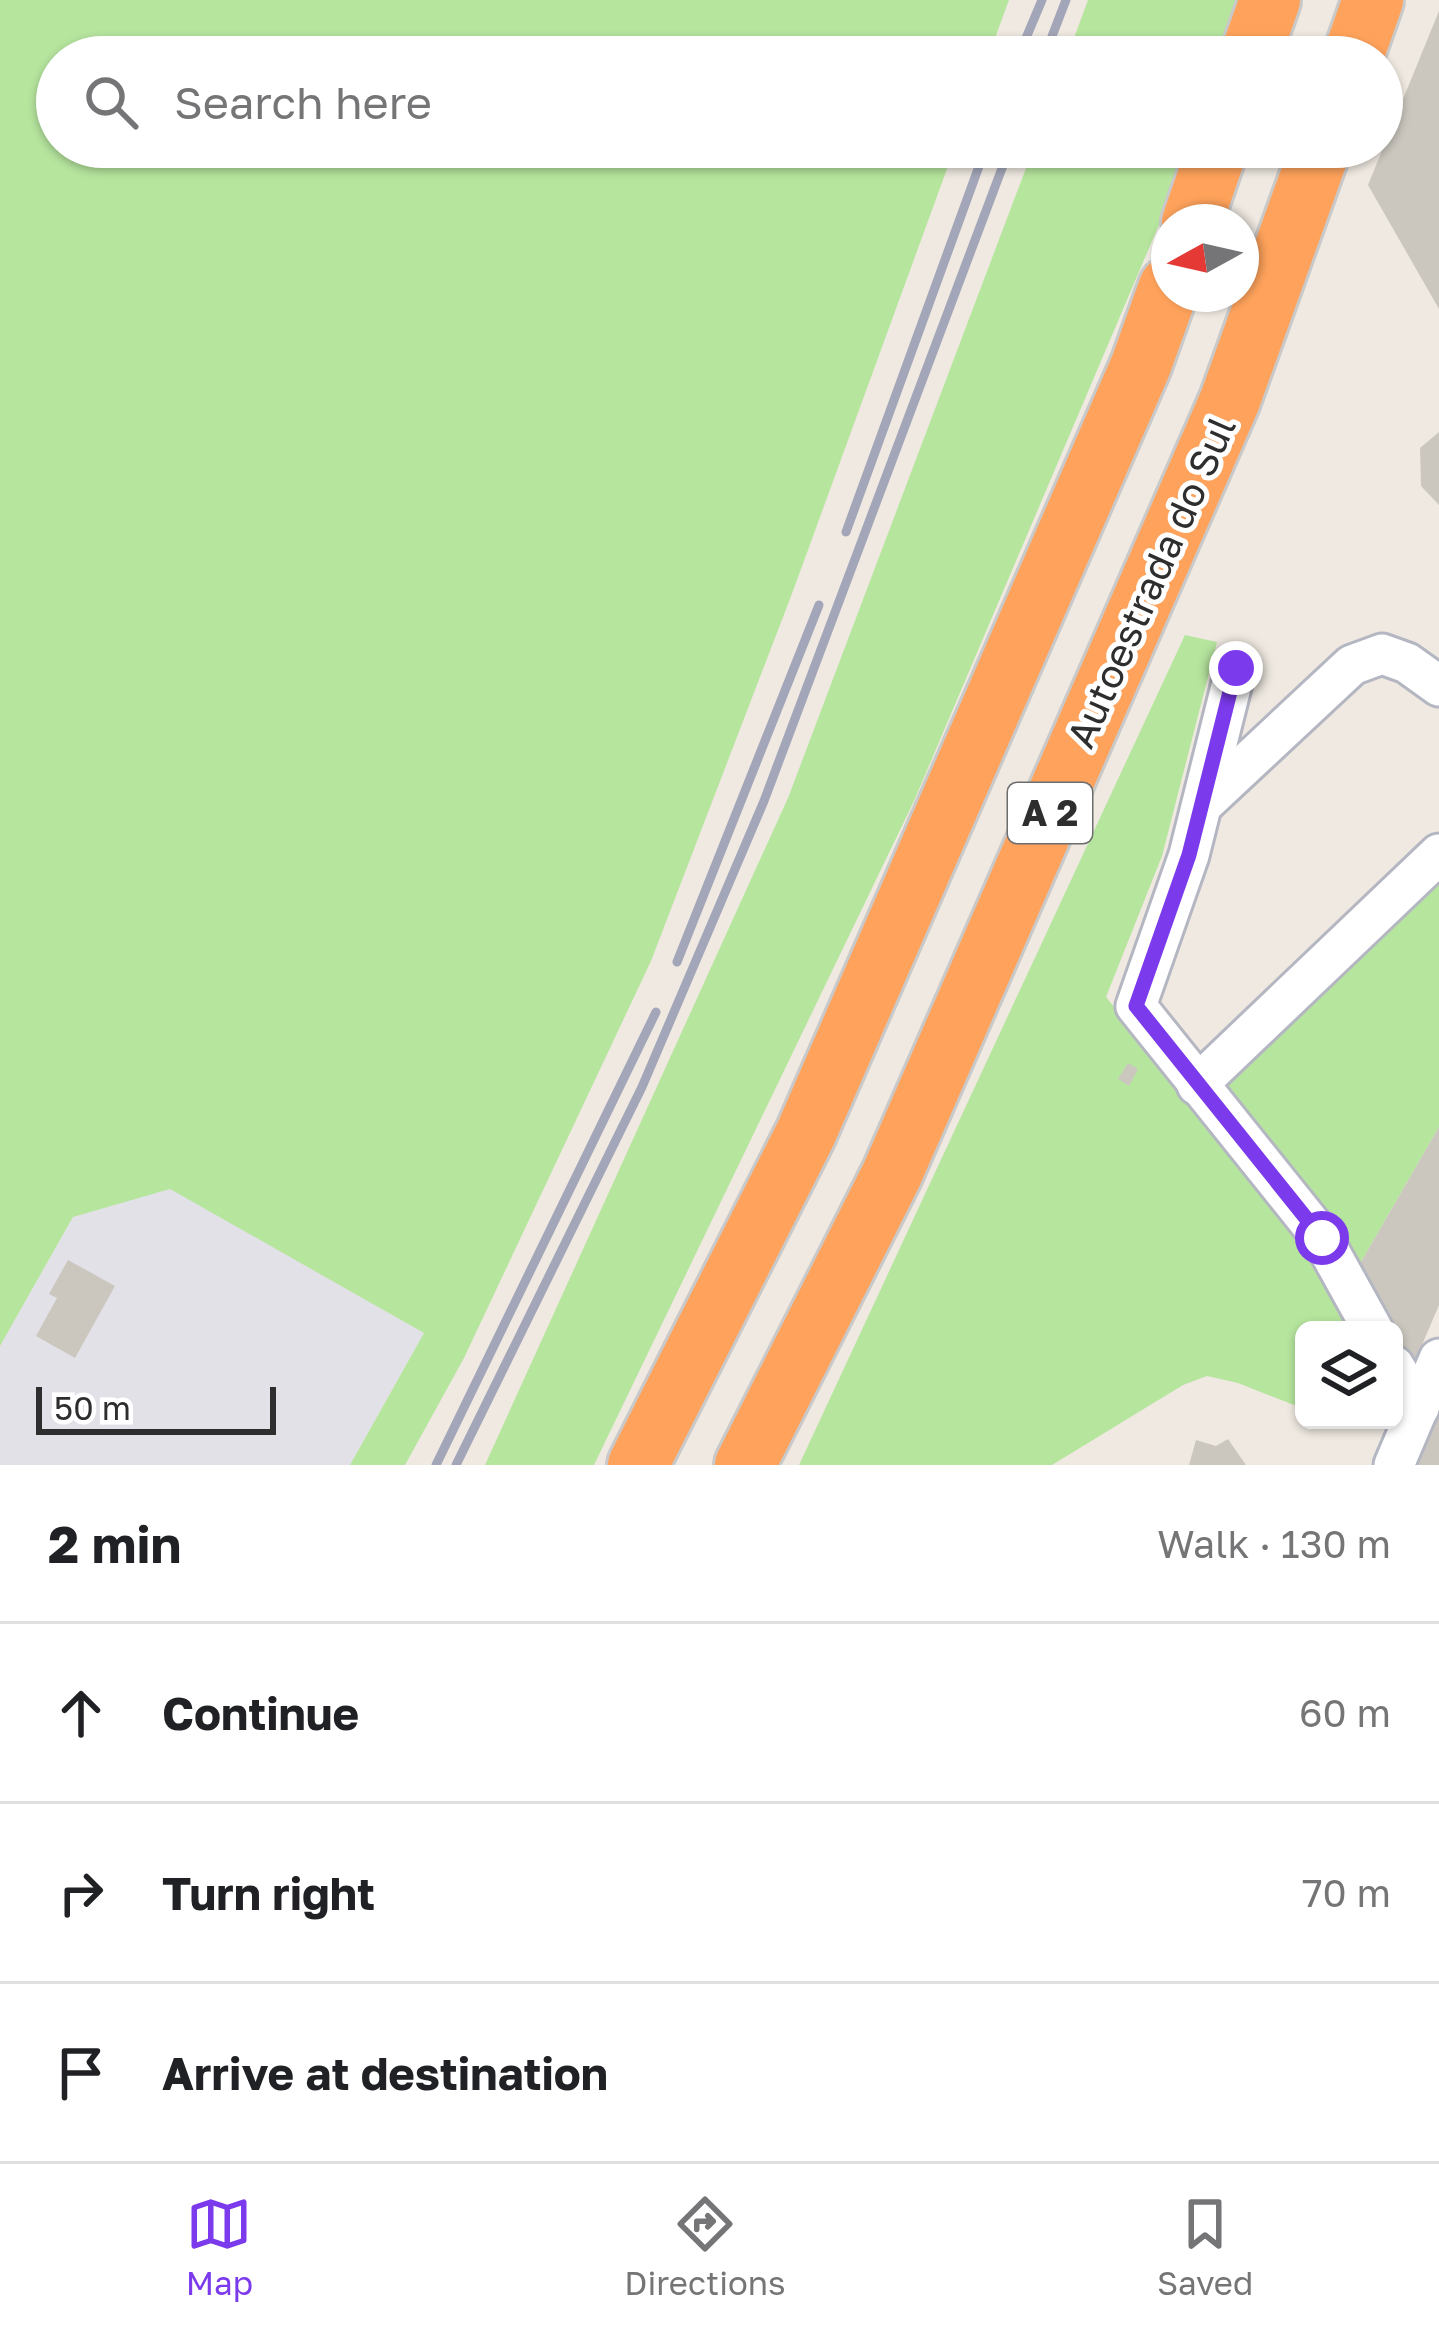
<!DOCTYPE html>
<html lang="en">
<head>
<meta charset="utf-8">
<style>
	:root { --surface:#fff; --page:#f6f6f6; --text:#202124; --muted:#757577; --line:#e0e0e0; --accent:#7c3aed }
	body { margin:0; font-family:"Golos Text",sans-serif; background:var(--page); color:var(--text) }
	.controls { position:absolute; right:36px; bottom:36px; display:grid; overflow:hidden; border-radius:18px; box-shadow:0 3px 9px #0004 }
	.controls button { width:108px; height:108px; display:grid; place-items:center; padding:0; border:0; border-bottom:3px solid var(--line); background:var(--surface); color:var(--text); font:60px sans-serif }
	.compass { position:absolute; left:1151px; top:204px; width:108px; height:108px; border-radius:50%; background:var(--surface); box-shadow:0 3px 9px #0004; rotate:262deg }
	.scale { position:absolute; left:36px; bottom:30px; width:240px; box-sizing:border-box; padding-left:12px; border:6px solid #2e2e2e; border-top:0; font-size:33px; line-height:42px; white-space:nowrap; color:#2e2e2e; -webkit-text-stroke:9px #fff; paint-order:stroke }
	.stop { position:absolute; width:36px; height:36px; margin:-27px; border:9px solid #7c3aed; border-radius:50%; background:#fff }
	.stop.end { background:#7c3aed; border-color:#fff; box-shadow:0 3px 12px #0008 }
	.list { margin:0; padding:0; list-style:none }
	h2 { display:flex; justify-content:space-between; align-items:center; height:156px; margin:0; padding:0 48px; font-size:51px }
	h2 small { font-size:39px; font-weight:400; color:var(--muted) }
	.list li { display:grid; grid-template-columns:78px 1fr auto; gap:36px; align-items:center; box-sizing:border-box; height:180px; padding:0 48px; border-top:3px solid var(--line) }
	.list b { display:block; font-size:45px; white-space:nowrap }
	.list em { font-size:39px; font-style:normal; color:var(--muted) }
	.icon { flex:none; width:66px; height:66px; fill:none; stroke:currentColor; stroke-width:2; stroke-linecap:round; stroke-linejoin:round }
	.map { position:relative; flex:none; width:1439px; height:1465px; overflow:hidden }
	.search { position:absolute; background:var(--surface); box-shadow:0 3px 9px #0004; left:36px; right:36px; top:36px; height:132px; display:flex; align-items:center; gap:30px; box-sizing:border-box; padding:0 42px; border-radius:66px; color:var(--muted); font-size:45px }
	.sheet { height:696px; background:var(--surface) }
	nav { display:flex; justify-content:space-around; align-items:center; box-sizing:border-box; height:168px; border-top:3px solid var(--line); background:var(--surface); font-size:33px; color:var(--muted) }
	nav a { display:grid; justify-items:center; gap:6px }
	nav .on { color:var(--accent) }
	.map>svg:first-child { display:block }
</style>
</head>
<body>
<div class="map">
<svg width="1439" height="1465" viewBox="0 0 1439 1465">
	<rect width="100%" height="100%" fill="#efe9e1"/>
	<!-- industrial -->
	<polygon fill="#e3e1e8" points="170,1188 424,1333 350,1465 0,1465 0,1346 73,1217"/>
	<!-- green -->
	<g fill="#b6e59e">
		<polygon points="0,0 1009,0 988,57 57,57 57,147 955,147 793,591 651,961 464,1358 405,1465 350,1465 424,1333 170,1189 73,1217 0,1346"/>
		<polygon points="1088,0 1244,0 1224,57 1067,57"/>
		<polygon points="1034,147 1192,147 914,801 594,1465 485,1465 788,798"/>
		<polygon points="1185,635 1217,642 1162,856 1106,997 1323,1264 1352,1330 1304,1330 1304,1409 1238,1383 1207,1376 1183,1385 1052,1465 799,1465"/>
		<polygon points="1439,872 1439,1127 1350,1281 1211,1088"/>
	</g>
	<!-- building -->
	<g fill="#cbc7bf">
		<polygon points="1439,11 1439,309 1368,185"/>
		<polygon points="1439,432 1439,505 1421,486 1420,448"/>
		<polygon points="1128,1063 1138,1069 1129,1086 1118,1079"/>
		<polygon points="1439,1127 1439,1305 1410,1373 1394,1347 1394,1330 1383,1330 1350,1281"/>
		<polygon points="68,1260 115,1286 75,1358 36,1336 57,1298 49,1294"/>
		<polygon points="1439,1386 1439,1465 1414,1465"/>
		<polygon points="1228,1439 1246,1465 1189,1465 1196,1440 1216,1446"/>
	</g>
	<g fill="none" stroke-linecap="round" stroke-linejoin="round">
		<defs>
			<g id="minor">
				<polyline points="1236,667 1189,855 1136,1006 1322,1238 1373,1330"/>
				<polyline points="1202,805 1352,665 1382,654 1407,663 1439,686"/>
				<polyline points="1197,1085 1439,854"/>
				<polyline points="1394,1366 1419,1408"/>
				<polyline points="1394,1465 1439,1359"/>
			</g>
			<g id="highway">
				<polyline points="1250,57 1270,0"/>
				<polyline points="1353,57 1373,0"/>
				<polyline points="1192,222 1218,147"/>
				<polyline points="638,1465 806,1133 1141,365 1169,287"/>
				<polyline points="745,1465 892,1174 1230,400 1321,147"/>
			</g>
		</defs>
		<!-- minor casing -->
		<use href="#minor" stroke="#b4b7c1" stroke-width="45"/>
		<!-- highway casing -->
		<use href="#highway" stroke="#c9c9c9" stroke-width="66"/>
		<!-- minor -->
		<use href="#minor" stroke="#fff" stroke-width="39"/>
		<!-- highway -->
		<use href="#highway" stroke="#ffa35c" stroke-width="60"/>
		<!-- rail -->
		<g stroke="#a3a6b8" stroke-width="9">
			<polyline points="1018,57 1042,0"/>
			<polyline points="1044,57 1066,0"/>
			<polyline points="846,532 986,147"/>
			<polyline points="677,962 819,605"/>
			<polyline points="436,1465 656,1012"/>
			<polyline points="456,1465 642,1087 764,801 1010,147"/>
		</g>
	</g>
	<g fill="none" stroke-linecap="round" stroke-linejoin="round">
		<!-- route -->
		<polyline stroke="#7c3aed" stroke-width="15" points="1236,668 1189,855 1136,1006 1322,1238"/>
	</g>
	<g text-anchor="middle" stroke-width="10" stroke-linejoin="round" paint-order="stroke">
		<!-- shield labels -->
		<rect fill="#fff" stroke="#6d6d6d" stroke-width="3" x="1008" y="783" width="84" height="60" rx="9"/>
		<g font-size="36" font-weight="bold" fill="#2e2e2e">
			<text x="1050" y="826">A 2</text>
		</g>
		<!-- street labels -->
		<g font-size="39" fill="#2e2e2e" stroke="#fff">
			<text transform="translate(1151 582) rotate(-66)" y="14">Autoestrada do Sul</text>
		</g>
	</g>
</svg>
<div class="controls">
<button><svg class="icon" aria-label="layers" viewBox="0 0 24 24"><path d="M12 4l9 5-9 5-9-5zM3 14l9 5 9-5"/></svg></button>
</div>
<svg class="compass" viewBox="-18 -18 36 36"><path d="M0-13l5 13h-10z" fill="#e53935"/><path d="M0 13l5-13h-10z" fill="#757577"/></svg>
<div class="scale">50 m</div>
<div class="stop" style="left:1322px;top:1238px"></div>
<div class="stop end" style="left:1236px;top:668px"></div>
<div class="search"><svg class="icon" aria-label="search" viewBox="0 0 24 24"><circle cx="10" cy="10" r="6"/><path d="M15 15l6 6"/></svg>Search here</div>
</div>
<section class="sheet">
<h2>2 min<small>Walk · 130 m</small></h2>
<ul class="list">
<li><svg class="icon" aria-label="ahead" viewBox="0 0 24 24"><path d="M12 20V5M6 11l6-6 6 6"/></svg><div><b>Continue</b></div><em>60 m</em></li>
<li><svg class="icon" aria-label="right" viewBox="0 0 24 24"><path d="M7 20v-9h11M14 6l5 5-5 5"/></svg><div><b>Turn right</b></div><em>70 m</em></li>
<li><svg class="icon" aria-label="arrive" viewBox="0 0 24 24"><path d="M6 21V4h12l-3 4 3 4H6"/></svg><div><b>Arrive at destination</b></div></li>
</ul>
</section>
<nav>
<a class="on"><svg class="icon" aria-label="map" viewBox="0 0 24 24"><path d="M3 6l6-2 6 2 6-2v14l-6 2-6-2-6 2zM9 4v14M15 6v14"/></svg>Map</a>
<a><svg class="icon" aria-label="directions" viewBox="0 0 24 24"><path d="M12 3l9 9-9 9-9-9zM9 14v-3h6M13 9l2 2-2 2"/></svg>Directions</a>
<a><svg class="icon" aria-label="saved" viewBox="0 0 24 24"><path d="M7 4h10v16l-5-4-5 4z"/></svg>Saved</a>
</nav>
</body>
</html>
